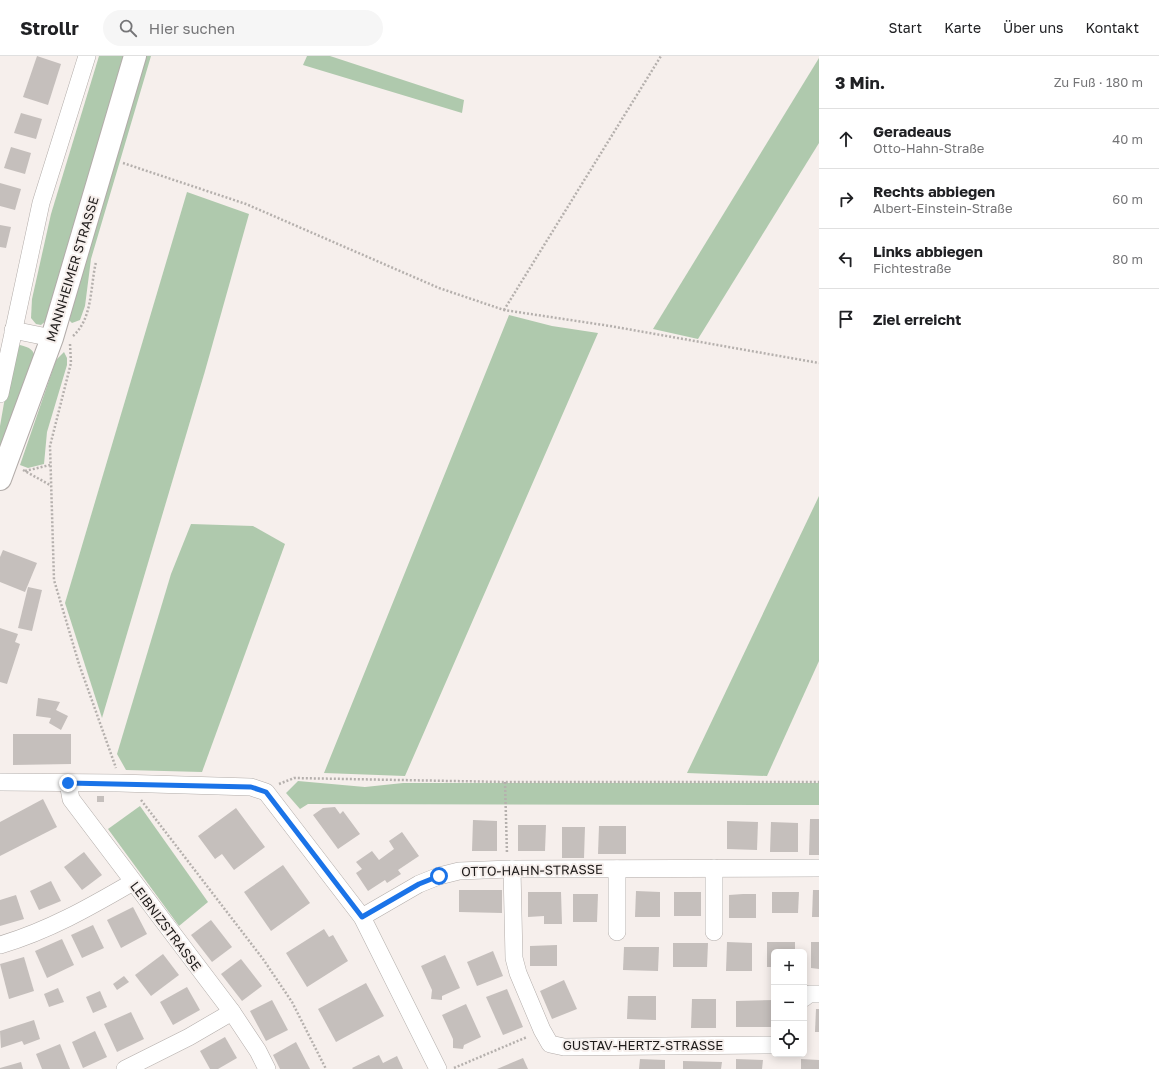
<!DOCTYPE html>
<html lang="de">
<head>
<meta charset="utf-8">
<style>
	:root { --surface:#fff; --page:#f6f6f6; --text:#202124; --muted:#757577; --line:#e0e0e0 }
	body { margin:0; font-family:"Golos Text",sans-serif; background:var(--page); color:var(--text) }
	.controls { position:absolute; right:12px; bottom:12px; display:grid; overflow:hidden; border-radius:6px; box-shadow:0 2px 10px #0003 }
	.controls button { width:36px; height:36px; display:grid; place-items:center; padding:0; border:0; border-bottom:1px solid var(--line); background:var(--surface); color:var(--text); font:20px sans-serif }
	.stop { position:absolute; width:12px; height:12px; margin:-9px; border:3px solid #1a73e8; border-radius:50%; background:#fff }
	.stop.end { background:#1a73e8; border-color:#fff; box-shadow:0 1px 4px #0008 }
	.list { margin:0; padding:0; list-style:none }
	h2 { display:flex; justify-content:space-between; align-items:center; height:52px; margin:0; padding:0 16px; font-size:17px }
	h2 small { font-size:13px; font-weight:400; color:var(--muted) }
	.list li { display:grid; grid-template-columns:26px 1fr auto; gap:12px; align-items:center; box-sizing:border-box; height:60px; padding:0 16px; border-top:1px solid var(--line) }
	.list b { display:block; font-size:15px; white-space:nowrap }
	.list p { margin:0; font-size:13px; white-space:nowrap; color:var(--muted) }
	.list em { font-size:13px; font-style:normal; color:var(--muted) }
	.icon { flex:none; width:22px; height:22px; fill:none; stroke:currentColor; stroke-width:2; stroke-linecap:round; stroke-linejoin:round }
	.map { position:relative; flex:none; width:819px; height:1013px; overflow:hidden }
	header { display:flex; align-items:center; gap:24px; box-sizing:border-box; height:56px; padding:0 20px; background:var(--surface); border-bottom:1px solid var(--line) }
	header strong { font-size:19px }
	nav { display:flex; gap:22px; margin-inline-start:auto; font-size:14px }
	.search { width:280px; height:36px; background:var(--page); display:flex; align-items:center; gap:10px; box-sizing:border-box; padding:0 14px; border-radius:22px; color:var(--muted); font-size:15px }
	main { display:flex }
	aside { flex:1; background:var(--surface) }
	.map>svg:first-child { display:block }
</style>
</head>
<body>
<header>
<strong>Strollr</strong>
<div class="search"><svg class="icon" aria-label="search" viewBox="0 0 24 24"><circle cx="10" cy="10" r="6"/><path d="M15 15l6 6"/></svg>Hier suchen</div>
<nav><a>Start</a><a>Karte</a><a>Über uns</a><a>Kontakt</a></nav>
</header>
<main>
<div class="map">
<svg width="819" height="1013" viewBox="0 0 819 1013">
	<rect width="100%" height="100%" fill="#f6efec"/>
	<!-- green -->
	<g fill="#afc9ad">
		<polygon points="99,0 125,0 47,264 41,269 36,268 31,262 32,243 51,158"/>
		<polygon points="145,0 151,0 91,203 85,250 80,264 72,267 69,264 69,260"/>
		<polygon points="307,0 330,0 464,44 462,57 303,9"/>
		<polygon points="819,2 819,87 698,283 653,273"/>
		<polygon points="187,136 249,158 205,315 102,662 65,547"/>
		<polygon points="509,259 552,270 598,277 405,720 324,717"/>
		<path d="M20,289C30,292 34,293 35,303L0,396V370L12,301L15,293Z"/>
		<polygon points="64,296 67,302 67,309 47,376 44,408 28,412 20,409 56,304"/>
		<polygon points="819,440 819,605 767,720 687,717"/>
		<polygon points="191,468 253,470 285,488 202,716 126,714 117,698 171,518"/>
		<polygon points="298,725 365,731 403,727 819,727 819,749 308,748 300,753 286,737"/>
		<polygon points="140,750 208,846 179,870 108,773"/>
	</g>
	<!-- building -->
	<g fill="#c5bfbc">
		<polygon points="37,0 61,8 48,49 23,41"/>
		<polygon points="21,57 42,63 36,83 14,77"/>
		<polygon points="11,91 31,97 25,118 4,112"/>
		<polygon points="0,127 21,133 15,154 0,150"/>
		<polygon points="0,169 11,171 6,192 0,191"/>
		<polygon points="3,494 37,507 25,536 0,526 0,501"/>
		<polygon points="28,531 42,534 32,575 18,572"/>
		<polygon points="0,572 18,578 15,586 20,588 7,628 0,626"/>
		<polygon points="38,642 60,646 56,654 68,660 61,674 49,667 51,662 36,660"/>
		<polygon points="13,678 71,678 71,708 13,709"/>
		<rect x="97" y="740" width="7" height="6"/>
		<polygon points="43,743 57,771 0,800 0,766"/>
		<polygon points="335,751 340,758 343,755 360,778 338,793 313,759 323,752"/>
		<polygon points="236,752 265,791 234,814 222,798 215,803 198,780"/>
		<polygon points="810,763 819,763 819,799 809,799"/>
		<polygon points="473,764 497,765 497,795 472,795"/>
		<polygon points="727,765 758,766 757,794 727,793"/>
		<polygon points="771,766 798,767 798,796 770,796"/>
		<polygon points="518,769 546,769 545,795 518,795"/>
		<polygon points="599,770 626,770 626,798 598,798"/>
		<polygon points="562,771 585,771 584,802 562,802"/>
		<polygon points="402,776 419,800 398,814 401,818 387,827 385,824 368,835 356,817 362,813 356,806 372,795 379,804 394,793 389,785"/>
		<polygon points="84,796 102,819 82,834 64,811"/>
		<polygon points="283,809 310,847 271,875 244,836"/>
		<polygon points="51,825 61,845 39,854 30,835"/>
		<polygon points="459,834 502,834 502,857 459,856"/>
		<polygon points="813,834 819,834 819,861 812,861"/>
		<polygon points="636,835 660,836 660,861 635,861"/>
		<polygon points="528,836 561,836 562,868 544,868 544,860 528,861"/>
		<rect x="674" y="836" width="27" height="24"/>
		<polygon points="772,836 799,836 798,857 772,857"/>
		<polygon points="573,838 598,838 597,866 573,866"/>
		<polygon points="743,838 756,838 756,862 729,862 729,839"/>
		<polygon points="16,839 24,863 0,870 0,844"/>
		<polygon points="133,851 147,878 121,892 107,864"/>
		<polygon points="211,864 232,891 212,906 191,879"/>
		<polygon points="93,869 104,892 82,902 71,879"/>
		<polygon points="324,873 329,881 333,879 348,905 307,931 286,897"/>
		<polygon points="62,883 74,909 47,922 35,895"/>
		<polygon points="727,886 752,887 752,915 726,915"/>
		<polygon points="767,886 795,886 795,896 774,896 774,911 767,911"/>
		<polygon points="811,886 819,886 819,913 811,912"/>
		<polygon points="673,887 708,887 707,911 673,911"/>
		<polygon points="557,889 557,910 530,910 530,890"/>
		<polygon points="624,891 659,891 658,915 623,914"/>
		<polygon points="493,895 503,920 477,930 467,906"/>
		<polygon points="163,898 179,919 151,940 135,919"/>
		<polygon points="445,899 460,932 442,940 442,944 431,943 432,934 421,910"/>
		<polygon points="24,901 34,935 9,943 0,908"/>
		<polygon points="241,903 262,930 242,945 221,918"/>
		<polygon points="124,920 129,926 117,934 113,928"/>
		<polygon points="564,924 577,953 552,963 540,935"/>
		<polygon points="366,927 384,960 336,986 318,953"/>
		<polygon points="187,931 200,954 173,969 160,946"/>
		<polygon points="58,932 64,946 49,951 44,938"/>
		<polygon points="507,933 523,971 503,979 486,941"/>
		<polygon points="100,935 107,951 93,957 86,941"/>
		<polygon points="628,940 656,940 656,964 627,963"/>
		<polygon points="692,943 716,943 716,972 691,972"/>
		<polygon points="272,944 288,974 266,985 250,955"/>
		<polygon points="774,944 774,971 736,971 736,945"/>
		<polygon points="466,948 481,981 464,989 463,993 453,992 453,983 442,959"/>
		<polygon points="816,953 819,953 819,976 815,976"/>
		<polygon points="131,956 144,983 117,996 104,968"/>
		<polygon points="34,964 40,983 24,989 22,985 1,992 0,975"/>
		<polygon points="95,975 107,1001 83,1012 72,986"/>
		<polygon points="225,981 237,1002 218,1013 210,1013 200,995"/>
		<polygon points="296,986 310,1013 280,1013 273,999"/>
		<polygon points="60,988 70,1013 42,1013 36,998"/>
		<polygon points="379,999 383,1007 397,1000 403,1013 353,1013 352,1012"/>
		<polygon points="523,1002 528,1013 497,1013"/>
		<polygon points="640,1003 665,1004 665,1013 639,1013"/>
		<polygon points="736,1003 763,1004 762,1013 736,1013"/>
		<polygon points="801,1003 819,1004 819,1013 801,1013"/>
		<polygon points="683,1005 722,1006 721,1013 683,1013"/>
		<polygon points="21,1006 23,1013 0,1013 0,1012"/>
	</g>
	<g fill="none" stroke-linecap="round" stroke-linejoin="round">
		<defs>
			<g id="street">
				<polyline points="13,274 52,282"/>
				<polyline points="0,338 41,147 87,0"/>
				<polyline points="0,726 119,727 251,731 266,736 362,861 438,1013"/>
				<polyline points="68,727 71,743 232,956 258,995 267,1013"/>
				<polyline points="714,812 714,876"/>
				<polyline points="512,813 514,902 518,917 542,974 550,988 564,991 774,989"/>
				<polyline points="362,861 419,828 439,820 459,815 512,813 819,812"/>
				<polyline points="617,876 617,813"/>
				<path d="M0,889C48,875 90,851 133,826"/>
				<polyline points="804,942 809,938 819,938"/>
				<polyline points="125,1013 189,981 232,956"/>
			</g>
			<polyline id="secondary" points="0,423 52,282 135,0"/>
		</defs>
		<!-- street casing -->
		<use href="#street" stroke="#b2aca9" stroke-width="18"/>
		<!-- secondary casing -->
		<use href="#secondary" stroke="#b2aca9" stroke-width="24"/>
		<!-- path -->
		<g stroke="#b5b0ad" stroke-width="2.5" stroke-dasharray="2 2" stroke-linecap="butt">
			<polyline points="123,107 246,148 439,232 504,254 610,270 819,307"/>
			<polyline points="504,254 661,0"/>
			<path d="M73,280C93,262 90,231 96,206"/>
			<polyline points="70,288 71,307 50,390 54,524 79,608 116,712"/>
			<polyline points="23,414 50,429"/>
			<polyline points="25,415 50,409"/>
			<polyline points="505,726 507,798"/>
			<polyline points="279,728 294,722 505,726 819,726"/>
			<polyline points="141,744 263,903 292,946 326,1013"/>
			<polyline points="454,1012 527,981"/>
		</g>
		<!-- street -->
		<use href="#street" stroke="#fff" stroke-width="17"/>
		<!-- secondary -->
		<use href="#secondary" stroke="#fff" stroke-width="22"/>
	</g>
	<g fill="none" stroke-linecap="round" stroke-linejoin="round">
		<!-- route -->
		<polyline stroke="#1a73e8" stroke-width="5" points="68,727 251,731 266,736 362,861 419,828 439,820"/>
	</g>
	<g text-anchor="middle" stroke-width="4" stroke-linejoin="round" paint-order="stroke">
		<!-- street labels -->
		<g font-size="13" fill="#1f1c1b" stroke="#f6efec">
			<text transform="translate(72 213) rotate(-73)" y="5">MANNHEIMER STRASSE</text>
			<text transform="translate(532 814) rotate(-1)" y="5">OTTO-HAHN-STRASSE</text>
			<text transform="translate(166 870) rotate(53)" y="5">LEIBNIZSTRASSE</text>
			<text x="643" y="994">GUSTAV-HERTZ-STRASSE</text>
		</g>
	</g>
</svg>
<div class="controls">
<button>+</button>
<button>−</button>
<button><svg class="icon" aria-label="locate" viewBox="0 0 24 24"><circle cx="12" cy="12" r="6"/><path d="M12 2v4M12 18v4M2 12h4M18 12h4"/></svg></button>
</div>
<div class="stop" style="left:439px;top:820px"></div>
<div class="stop end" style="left:68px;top:727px"></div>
</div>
<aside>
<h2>3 Min.<small>Zu Fuß · 180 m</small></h2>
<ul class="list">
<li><svg class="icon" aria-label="ahead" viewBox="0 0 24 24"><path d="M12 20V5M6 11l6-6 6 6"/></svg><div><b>Geradeaus</b><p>Otto-Hahn-Straße</p></div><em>40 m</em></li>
<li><svg class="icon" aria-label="right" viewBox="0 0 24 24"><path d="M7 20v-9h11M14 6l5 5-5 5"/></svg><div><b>Rechts abbiegen</b><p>Albert-Einstein-Straße</p></div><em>60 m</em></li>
<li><svg class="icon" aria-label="left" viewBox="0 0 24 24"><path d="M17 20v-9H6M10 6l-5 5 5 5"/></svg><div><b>Links abbiegen</b><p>Fichtestraße</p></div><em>80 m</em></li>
<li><svg class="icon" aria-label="arrive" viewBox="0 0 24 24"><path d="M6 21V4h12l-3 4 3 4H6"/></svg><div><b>Ziel erreicht</b></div></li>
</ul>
</aside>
</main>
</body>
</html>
